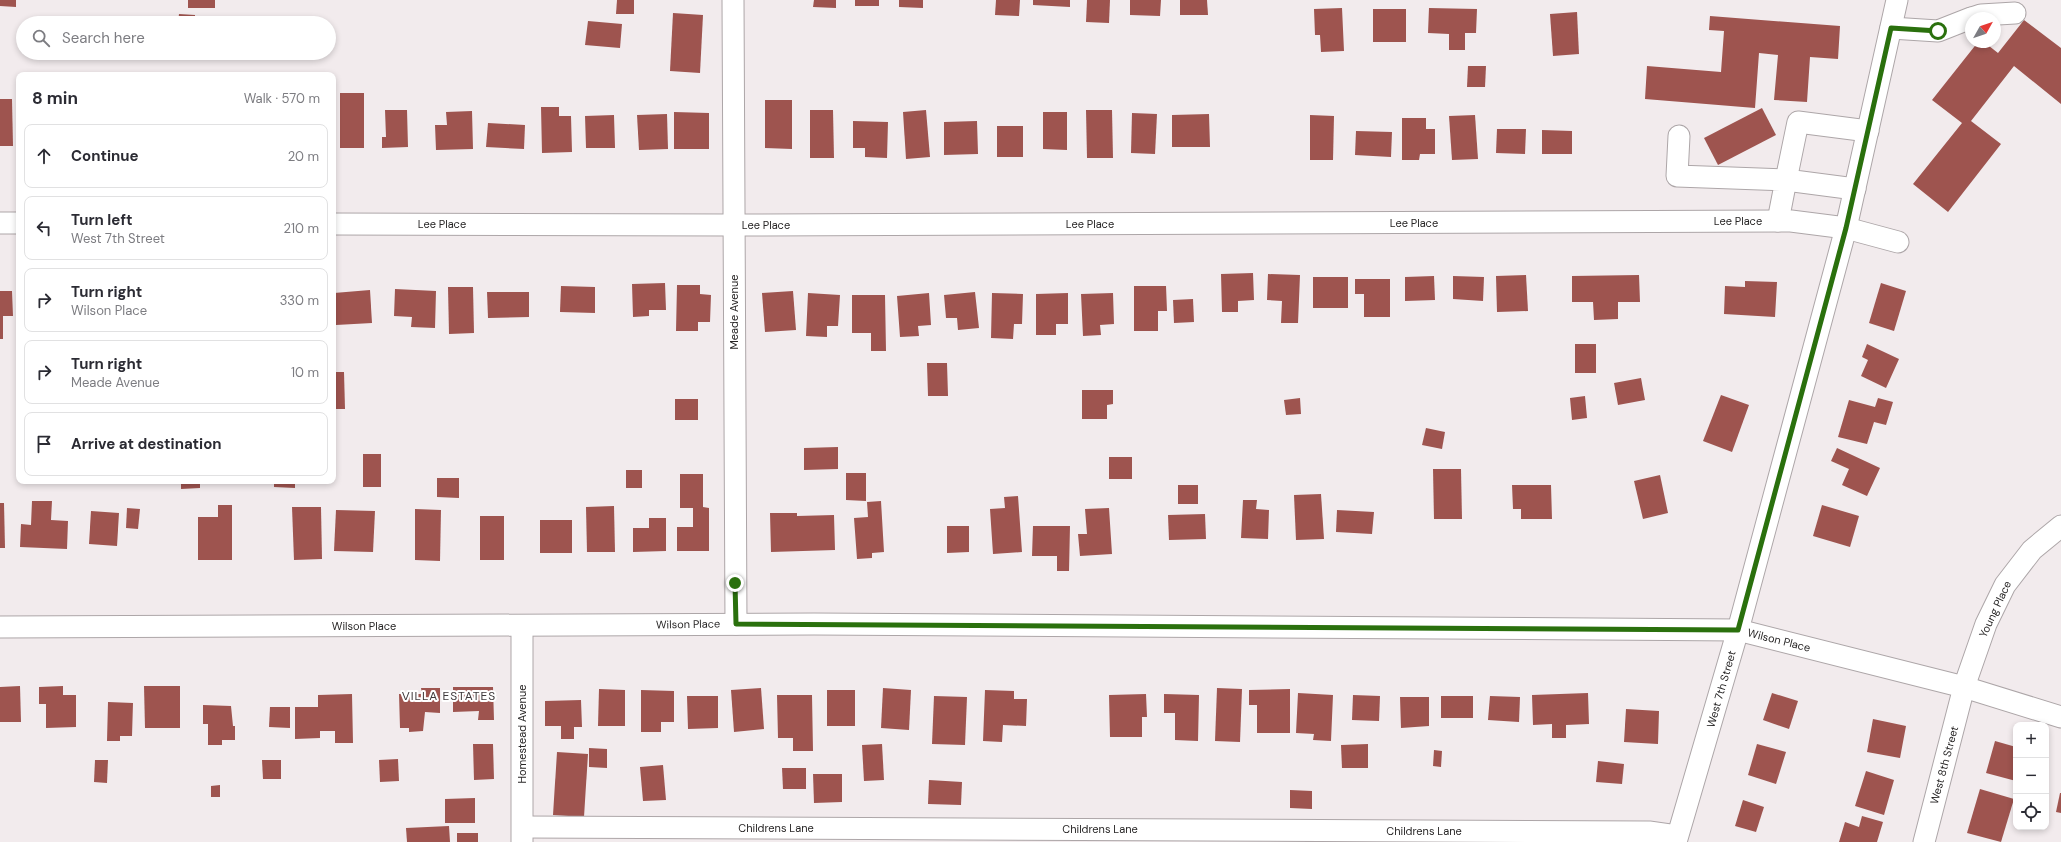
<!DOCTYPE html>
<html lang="en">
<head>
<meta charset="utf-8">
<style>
	:root { --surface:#fff; --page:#f7f7f7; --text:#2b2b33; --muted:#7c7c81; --line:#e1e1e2 }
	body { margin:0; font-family:"DM Sans",sans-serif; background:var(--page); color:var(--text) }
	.controls { position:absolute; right:12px; bottom:12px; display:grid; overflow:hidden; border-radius:8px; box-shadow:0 2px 6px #0003 }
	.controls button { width:36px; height:36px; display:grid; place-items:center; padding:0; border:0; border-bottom:1px solid var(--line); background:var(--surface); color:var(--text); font:20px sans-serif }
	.compass { position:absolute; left:1965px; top:12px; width:36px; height:36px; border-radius:50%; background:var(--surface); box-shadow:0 2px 6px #0003; rotate:50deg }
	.stop { position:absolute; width:12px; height:12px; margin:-9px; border:3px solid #2a700d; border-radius:50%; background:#fff }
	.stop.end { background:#2a700d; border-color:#fff; box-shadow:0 1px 4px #0008 }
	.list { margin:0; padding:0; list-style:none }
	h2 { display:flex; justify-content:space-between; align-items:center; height:52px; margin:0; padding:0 16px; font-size:17px }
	h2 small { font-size:13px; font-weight:400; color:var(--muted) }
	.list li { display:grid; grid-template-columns:26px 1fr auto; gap:12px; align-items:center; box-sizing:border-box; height:64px; margin:0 8px 8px; padding:0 8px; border:1px solid var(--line); border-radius:8px }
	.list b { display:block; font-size:15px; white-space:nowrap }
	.list p { margin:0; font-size:13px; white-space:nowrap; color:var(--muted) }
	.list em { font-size:13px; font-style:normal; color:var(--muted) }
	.icon { flex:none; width:22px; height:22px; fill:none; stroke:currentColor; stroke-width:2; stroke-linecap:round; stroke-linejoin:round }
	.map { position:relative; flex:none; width:2061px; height:842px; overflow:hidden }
	.search { position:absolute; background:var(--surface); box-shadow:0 2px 6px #0003; left:16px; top:16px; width:320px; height:44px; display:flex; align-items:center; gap:10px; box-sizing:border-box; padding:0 14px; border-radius:22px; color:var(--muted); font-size:15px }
	.panel { position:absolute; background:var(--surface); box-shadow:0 2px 6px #0003; left:16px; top:72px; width:320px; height:412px; border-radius:8px }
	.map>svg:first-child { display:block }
</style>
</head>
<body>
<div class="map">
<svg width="2061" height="842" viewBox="0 0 2061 842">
	<rect width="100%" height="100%" fill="#f2ebed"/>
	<!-- building -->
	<g fill="#9e544f">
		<polygon points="0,0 16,0 16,7 0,6"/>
		<rect x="188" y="0" width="27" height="8"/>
		<polygon points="617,0 634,0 634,14 616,14"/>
		<polygon points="814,0 836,0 836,8 813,7"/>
		<rect x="855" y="0" width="24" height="6"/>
		<polygon points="899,0 923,0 923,8 899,7"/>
		<polygon points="996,0 1020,0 1019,16 995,15"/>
		<polygon points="1033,0 1070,0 1070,7 1033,5"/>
		<polygon points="1087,0 1110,0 1109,23 1086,22"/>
		<polygon points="1130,0 1161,0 1160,16 1130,15"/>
		<polygon points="1180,0 1207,0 1208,15 1180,15"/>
		<polygon points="1342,8 1344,51 1321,52 1320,35 1315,35 1314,9"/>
		<polygon points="1429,8 1477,9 1476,33 1465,33 1465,50 1449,50 1449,34 1428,33"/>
		<rect x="1373" y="9" width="33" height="33"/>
		<polygon points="1577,12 1579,54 1553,56 1550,14"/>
		<polygon points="673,13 703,15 700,73 670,71"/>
		<polygon points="179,14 195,15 195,23 178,23"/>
		<polygon points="1710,16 1840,26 1838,59 1810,57 1807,102 1774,100 1778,55 1759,53 1755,108 1645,99 1647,66 1721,72 1724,31 1709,30"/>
		<polygon points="2024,20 2061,48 2061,104 2014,66 1971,121 2001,144 1948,212 1913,184 1962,123 1932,100 1978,42 1984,42 1998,53"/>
		<polygon points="588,21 622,24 620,48 585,45"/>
		<polygon points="99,53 118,53 118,59 100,59"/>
		<polygon points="1468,66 1486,66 1485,87 1467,87"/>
		<rect x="340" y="93" width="24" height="55"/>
		<polygon points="0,99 12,99 13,146 0,146"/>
		<polygon points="765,100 792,100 792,149 765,148"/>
		<polygon points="541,107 559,107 559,116 571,116 572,152 542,153"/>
		<polygon points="1762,108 1776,135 1718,165 1704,138"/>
		<polygon points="385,110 407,110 408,147 382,148 382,137 386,137"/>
		<polygon points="810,110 833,110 834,158 810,158"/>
		<polygon points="926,110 930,157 906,159 903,112"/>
		<polygon points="1086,110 1112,110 1113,158 1087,158"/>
		<polygon points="472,111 473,149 436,150 435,125 447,125 446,112"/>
		<polygon points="674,112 709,113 709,149 674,149"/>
		<polygon points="1043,112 1067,112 1067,150 1043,149"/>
		<polygon points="1132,113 1157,114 1155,154 1131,153"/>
		<polygon points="667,114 668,149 639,150 637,115"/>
		<polygon points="1209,114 1210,147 1172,147 1172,115"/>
		<polygon points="614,115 615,148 586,148 585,116"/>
		<polygon points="1310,115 1334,116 1333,160 1310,160"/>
		<polygon points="1475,115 1478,159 1452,160 1449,116"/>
		<polygon points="1402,118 1426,118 1426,129 1435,129 1435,154 1420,154 1419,160 1402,160"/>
		<polygon points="853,121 888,122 887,158 865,157 865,148 853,148"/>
		<polygon points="977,121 978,154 944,155 944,122"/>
		<polygon points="488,123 525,125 524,149 486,147"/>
		<rect x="997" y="126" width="26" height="31"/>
		<polygon points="1497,129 1526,129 1525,154 1496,153"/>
		<polygon points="1542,130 1572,131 1572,154 1542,154"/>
		<polygon points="1356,131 1392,132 1391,157 1355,155"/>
		<polygon points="1253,273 1254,300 1238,301 1238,312 1222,312 1221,274"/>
		<polygon points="1268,274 1300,275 1298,323 1281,323 1282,301 1267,300"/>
		<polygon points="1526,275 1528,311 1497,312 1496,276"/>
		<polygon points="1639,275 1640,302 1618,302 1618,319 1594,320 1593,302 1572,302 1572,276"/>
		<polygon points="1434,276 1435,300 1405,301 1405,277"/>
		<polygon points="1453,276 1484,277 1483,301 1453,299"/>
		<rect x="1313" y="277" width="35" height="31"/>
		<polygon points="1355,279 1390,279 1390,317 1364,317 1364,294 1355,294"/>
		<polygon points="1745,281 1777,282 1775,317 1724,314 1725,286 1745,287"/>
		<polygon points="665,283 666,310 649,310 649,316 633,317 632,284"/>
		<polygon points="1881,283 1906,291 1894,331 1869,323"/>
		<polygon points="677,285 700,285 700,294 711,295 710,322 698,322 698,331 676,331"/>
		<polygon points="561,286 595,287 595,313 560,312"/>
		<polygon points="1134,286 1166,286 1167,311 1158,311 1158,331 1134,331"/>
		<polygon points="448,287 473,287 474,333 449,334"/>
		<polygon points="395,289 436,291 435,328 411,327 412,317 394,316"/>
		<polygon points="370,290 372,323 336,325 334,293"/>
		<polygon points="0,291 12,291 13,316 3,316 3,339 0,339"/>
		<polygon points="793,291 796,330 765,332 762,293"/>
		<polygon points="487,292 529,292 529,317 488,318"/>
		<polygon points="975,292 979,328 958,330 957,318 946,318 944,295"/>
		<polygon points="808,293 840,295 838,326 827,326 827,337 806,336"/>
		<polygon points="929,293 931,325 918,326 919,336 900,337 897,296"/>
		<polygon points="992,293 1023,294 1022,324 1014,324 1013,339 991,338"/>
		<polygon points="1068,293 1068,324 1056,324 1056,335 1036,335 1036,294"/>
		<polygon points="1113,293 1114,324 1100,325 1101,335 1083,336 1081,294"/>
		<polygon points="852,295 885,295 886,351 871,351 871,333 852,333"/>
		<polygon points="1193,299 1194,322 1174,323 1173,300"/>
		<rect x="1575" y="344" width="21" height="29"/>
		<polygon points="1867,344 1899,359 1886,388 1861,376 1868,360 1862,357"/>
		<polygon points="927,363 947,363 948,396 928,396"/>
		<polygon points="333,372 344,372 345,409 333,409"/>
		<polygon points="1641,378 1645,400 1618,405 1614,383"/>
		<polygon points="1082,390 1113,390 1113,404 1107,405 1107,419 1082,419"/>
		<polygon points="1721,395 1749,405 1732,452 1703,441"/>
		<polygon points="1585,396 1587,418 1572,420 1570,398"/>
		<polygon points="1300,398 1301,414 1286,415 1284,400"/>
		<polygon points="1878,398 1893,402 1886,425 1874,422 1867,444 1838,437 1849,400 1875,407"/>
		<rect x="675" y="399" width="23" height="21"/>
		<polygon points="1426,428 1445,432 1442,449 1422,445"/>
		<polygon points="838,447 838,469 804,470 804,448"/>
		<polygon points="1837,448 1880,468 1867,496 1842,485 1849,469 1831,461"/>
		<rect x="363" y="454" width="18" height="33"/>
		<rect x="1109" y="457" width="23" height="22"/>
		<polygon points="1433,469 1461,469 1462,519 1434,519"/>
		<rect x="626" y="470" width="16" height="18"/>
		<polygon points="846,473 866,473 866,501 846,500"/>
		<polygon points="680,474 703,474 703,507 709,508 709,551 677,551 677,527 693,527 693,508 680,508"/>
		<polygon points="1660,475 1668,513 1643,519 1634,481"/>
		<polygon points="437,478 459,478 459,498 437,497"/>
		<polygon points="181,481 200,481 200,488 181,489"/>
		<polygon points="274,481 295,481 295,488 274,487"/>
		<rect x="1178" y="485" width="20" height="19"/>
		<polygon points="1512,485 1551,485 1552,519 1521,519 1521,509 1513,509"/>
		<polygon points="1321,494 1324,539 1296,540 1294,495"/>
		<polygon points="1018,496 1022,552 993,554 990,509 1005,508 1004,497"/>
		<polygon points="1243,500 1257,500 1256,509 1269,510 1268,539 1241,538"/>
		<polygon points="32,501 52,501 51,520 68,521 67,549 20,547 21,524 31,525"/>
		<polygon points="881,501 884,552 872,553 872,558 857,559 854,518 868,517 867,502"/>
		<polygon points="0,503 4,503 5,548 0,548"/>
		<polygon points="218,505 232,505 232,560 198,560 198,517 218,517"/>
		<polygon points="1822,505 1859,516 1850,547 1813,536"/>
		<polygon points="614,506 615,552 587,552 586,507"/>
		<polygon points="292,507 321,507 322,559 294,560"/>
		<polygon points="127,508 140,509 138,529 126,528"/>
		<polygon points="1109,508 1112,554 1080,556 1078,534 1087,534 1085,509"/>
		<polygon points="415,509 441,510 440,561 415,560"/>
		<polygon points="336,510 375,511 373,552 334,551"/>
		<polygon points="1337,510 1374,512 1372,534 1336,532"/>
		<polygon points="91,511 119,513 117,546 89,544"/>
		<polygon points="770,513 797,513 797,516 834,515 835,550 771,552"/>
		<polygon points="1205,514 1206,539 1169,540 1168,515"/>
		<rect x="480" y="516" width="24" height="44"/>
		<polygon points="649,518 666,518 666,551 633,552 633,528 649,528"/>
		<rect x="540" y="520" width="32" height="33"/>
		<polygon points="947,526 969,526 969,552 947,553"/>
		<polygon points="1033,526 1070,526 1069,571 1057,571 1057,556 1032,556"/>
		<polygon points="20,686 21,722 0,722 0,687"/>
		<polygon points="63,686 63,695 76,695 76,727 46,728 46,704 39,704 39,687"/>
		<polygon points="144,686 180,686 180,728 145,728"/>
		<polygon points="453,687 493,687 494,720 478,720 479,711 453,712"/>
		<polygon points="421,688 440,688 440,713 425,712 423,731 409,732 409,728 400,728 399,694 422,694"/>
		<polygon points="761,688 764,729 734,732 731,690"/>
		<polygon points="883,688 911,690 909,730 881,728"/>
		<polygon points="1217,688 1242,689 1240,742 1215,741"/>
		<polygon points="599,689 625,690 625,726 598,726"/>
		<polygon points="1290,689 1290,733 1257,733 1257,705 1249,705 1249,690"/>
		<polygon points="641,690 674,691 674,722 661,722 661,732 641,732"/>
		<rect x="827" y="690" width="28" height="36"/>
		<polygon points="985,690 1014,691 1014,699 1027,699 1026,726 1003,725 1002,742 983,741"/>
		<polygon points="1298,693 1333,695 1331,741 1313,740 1314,734 1296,733"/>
		<polygon points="1588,693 1589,724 1566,725 1566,738 1552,738 1552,724 1533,725 1532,695"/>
		<polygon points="1772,693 1798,701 1789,729 1763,720"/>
		<polygon points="352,694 353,743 335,743 335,731 320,731 320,738 295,739 295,707 318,707 318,695"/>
		<polygon points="1146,694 1147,717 1142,717 1142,737 1110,737 1109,695"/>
		<polygon points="1164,694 1199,695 1198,741 1175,740 1175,713 1164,713"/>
		<polygon points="777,695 812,695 813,751 793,751 793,738 778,738"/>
		<polygon points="1353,695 1380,696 1379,721 1352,720"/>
		<polygon points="687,696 718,696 718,728 688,729"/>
		<polygon points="934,696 967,697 965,745 932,744"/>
		<rect x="1441" y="696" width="32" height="22"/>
		<polygon points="1490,696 1520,697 1519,722 1488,720"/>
		<polygon points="1400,697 1429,697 1429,726 1401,728"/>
		<polygon points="581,700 582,727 574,727 574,739 561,739 561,726 545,726 545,701"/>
		<polygon points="108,702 133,703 132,736 120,736 120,741 107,741"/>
		<polygon points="203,705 231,706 233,726 235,726 235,740 222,740 222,745 208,745 208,724 203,724"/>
		<polygon points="270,707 290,707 290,728 269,727"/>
		<polygon points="1626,709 1659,711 1658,744 1624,742"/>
		<polygon points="1873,719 1906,726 1900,758 1867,752"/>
		<polygon points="1995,741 2016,747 2016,781 1986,773"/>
		<polygon points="473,744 493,744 494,779 474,780"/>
		<polygon points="882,744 884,780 864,781 862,745"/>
		<polygon points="1368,744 1368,768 1342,768 1341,745"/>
		<polygon points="1757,744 1786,752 1776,784 1748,775"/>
		<polygon points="589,748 607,749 607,768 589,767"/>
		<polygon points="1434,750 1442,751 1441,767 1433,766"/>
		<polygon points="557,752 588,754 584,817 553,815"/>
		<polygon points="398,759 399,781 380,782 379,760"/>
		<polygon points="95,760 108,760 107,783 94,782"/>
		<polygon points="262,760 281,760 281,779 263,779"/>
		<polygon points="1598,761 1624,764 1622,784 1596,782"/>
		<polygon points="663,765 666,800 643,801 640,767"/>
		<polygon points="782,768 806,768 806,789 783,789"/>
		<polygon points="1866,771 1894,780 1884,815 1855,806"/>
		<polygon points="813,774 842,774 842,802 814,803"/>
		<polygon points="929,780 962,782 961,805 928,804"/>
		<polygon points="220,785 220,797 211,797 211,786"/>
		<polygon points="1980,789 2014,799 2001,842 1967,833"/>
		<polygon points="1290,790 1312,791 1312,809 1290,808"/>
		<polygon points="2060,793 2061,793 2061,813 2056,812"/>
		<polygon points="475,798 475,823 445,823 445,799"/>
		<polygon points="1743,800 1764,807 1756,832 1735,826"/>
		<polygon points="1862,816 1883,822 1877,842 1839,842 1845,822 1859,827"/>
		<polygon points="449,826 450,842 407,842 406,828"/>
		<rect x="457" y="833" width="21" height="9"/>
	</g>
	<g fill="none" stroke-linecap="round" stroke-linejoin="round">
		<defs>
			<g id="minor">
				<polyline points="733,0 736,624"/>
				<polyline points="1972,18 1981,15 2015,13"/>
				<polyline points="1891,28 1938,31 1971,18"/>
				<polyline points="1679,136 1677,176 1786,180 1778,221"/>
				<polyline points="1855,189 1786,180 1798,122 1868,131"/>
				<polyline points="0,223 19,223"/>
				<polyline points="333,224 734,225 1791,221 1846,228 1898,242"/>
				<polyline points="0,627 814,624 1738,630 1964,687 2061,717"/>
				<polyline points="523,827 1649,832 1677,836"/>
				<polyline points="522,842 522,626"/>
				<polyline points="1676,842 1738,630 1846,228 1897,0"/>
				<polyline points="1924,842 1964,687 1986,624 2005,585 2032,550 2061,526"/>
			</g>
		</defs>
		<!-- minor casing -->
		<use href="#minor" stroke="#ada6a8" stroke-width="23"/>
		<!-- minor -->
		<use href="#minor" stroke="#fff" stroke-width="21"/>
	</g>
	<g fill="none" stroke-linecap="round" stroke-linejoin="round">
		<!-- route -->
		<polyline stroke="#2a700d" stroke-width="5" points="735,583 736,624 1738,630 1846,228 1891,28 1938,31"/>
	</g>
	<g text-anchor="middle" stroke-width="4" stroke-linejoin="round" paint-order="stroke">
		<!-- street labels -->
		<g font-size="11" fill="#282626" stroke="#fff">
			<text x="1738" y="225">Lee Place</text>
			<text x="1414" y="227">Lee Place</text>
			<text x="442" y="228">Lee Place</text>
			<text x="1090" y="228">Lee Place</text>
			<text x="766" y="229">Lee Place</text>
			<text transform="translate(734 312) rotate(-90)" y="4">Meade Avenue</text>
			<text transform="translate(1995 609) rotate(-65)" y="4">Young Place</text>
			<text transform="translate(688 624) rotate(-1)" y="4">Wilson Place</text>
			<text x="364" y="630">Wilson Place</text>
			<text transform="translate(1779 640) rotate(14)" y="4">Wilson Place</text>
			<text transform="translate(1721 689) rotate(-74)" y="4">West 7th Street</text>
			<text transform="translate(522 734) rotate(-90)" y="4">Homestead Avenue</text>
			<text transform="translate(1944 765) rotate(-75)" y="4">West 8th Street</text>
			<text x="776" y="832">Childrens Lane</text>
			<text x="1100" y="833">Childrens Lane</text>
			<text x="1424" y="835">Childrens Lane</text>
		</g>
		<!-- neighbourhood labels -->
		<g font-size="12" letter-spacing="1" fill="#3f393b" stroke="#fff">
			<text x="449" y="700">VILLA ESTATES</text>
		</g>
	</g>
</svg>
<div class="controls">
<button>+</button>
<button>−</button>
<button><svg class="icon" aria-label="locate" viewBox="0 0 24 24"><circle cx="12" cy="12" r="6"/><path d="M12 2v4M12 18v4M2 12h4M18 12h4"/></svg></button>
</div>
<svg class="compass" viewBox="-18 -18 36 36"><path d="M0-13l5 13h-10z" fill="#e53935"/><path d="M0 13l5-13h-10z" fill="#7c7c81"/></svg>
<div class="stop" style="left:1938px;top:31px"></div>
<div class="stop end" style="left:735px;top:583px"></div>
<div class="search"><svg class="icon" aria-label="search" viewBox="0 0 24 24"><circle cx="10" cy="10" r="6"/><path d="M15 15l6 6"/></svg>Search here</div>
<section class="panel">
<h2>8 min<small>Walk · 570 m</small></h2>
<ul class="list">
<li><svg class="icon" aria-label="ahead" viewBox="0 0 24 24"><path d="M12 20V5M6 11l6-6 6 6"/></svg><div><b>Continue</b></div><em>20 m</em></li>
<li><svg class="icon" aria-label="left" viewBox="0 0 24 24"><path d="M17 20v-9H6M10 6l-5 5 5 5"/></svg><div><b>Turn left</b><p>West 7th Street</p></div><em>210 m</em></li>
<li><svg class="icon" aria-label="right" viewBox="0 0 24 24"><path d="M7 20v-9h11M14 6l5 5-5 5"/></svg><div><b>Turn right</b><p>Wilson Place</p></div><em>330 m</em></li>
<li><svg class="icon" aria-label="right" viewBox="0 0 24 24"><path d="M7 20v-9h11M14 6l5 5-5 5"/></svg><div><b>Turn right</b><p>Meade Avenue</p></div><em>10 m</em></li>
<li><svg class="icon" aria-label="arrive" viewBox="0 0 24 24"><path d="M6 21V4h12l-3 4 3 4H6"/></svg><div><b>Arrive at destination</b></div></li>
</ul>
</section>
</div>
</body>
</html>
